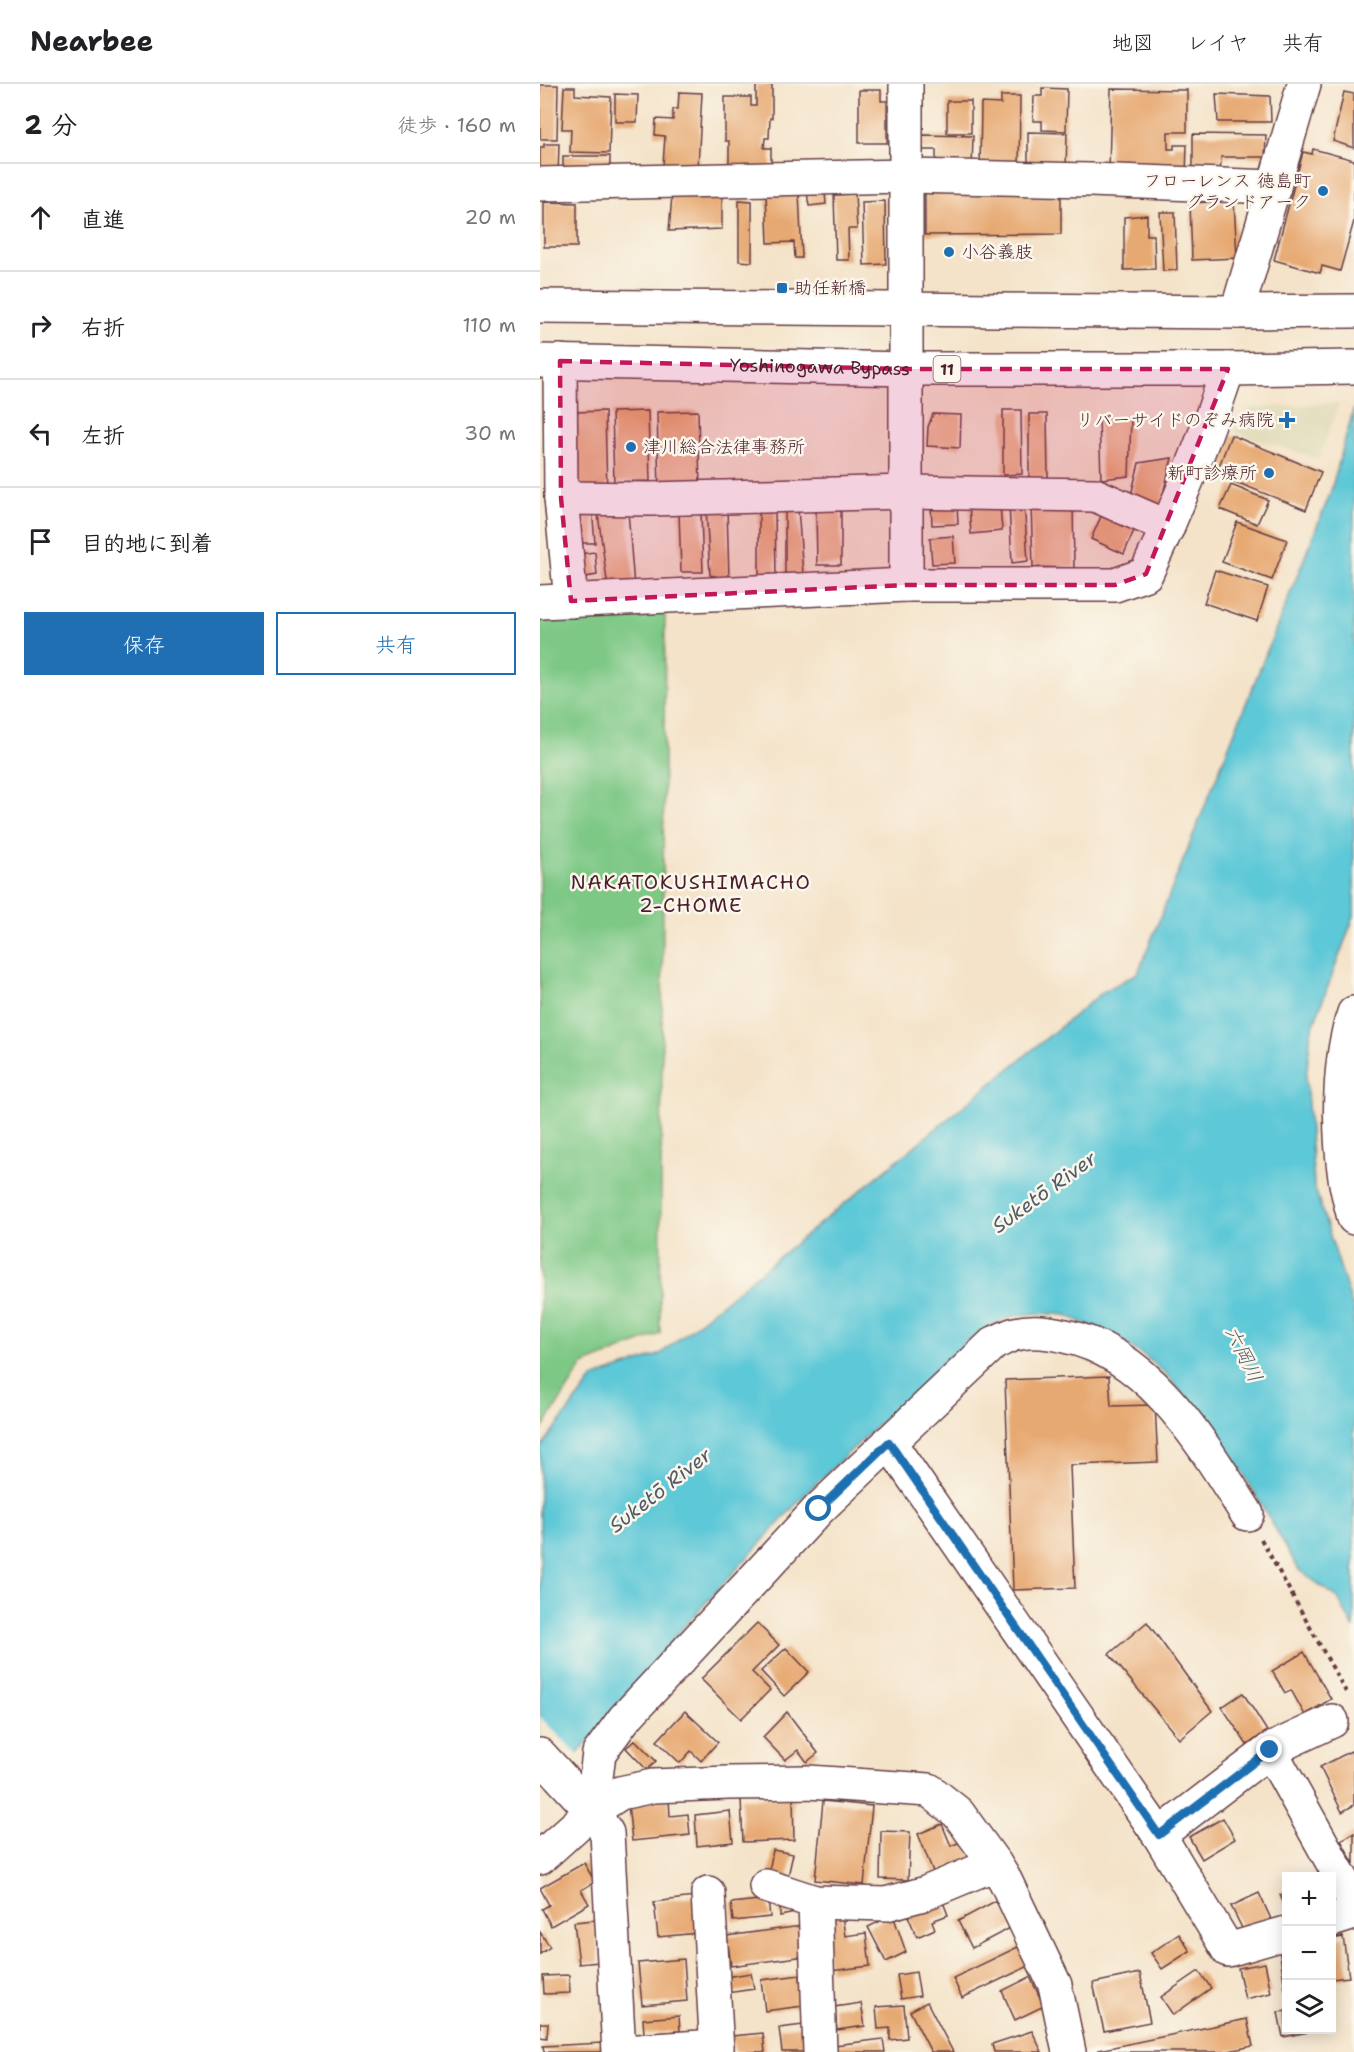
<!DOCTYPE html>
<html lang="ja">
<head>
<meta charset="utf-8">
<style>
	:root { --surface:#fff; --page:#f2f2f2; --text:#202124; --muted:#757577; --line:#e0e0e0; --accent:#1f6fb2 }
	body { margin:0; font-family:"Shantell Sans","Klee One",sans-serif; background:var(--page); color:var(--text) }
	.controls { position:absolute; right:18px; bottom:18px; display:grid; overflow:hidden; border-radius:0px; box-shadow:0 3px 15px #0003 }
	.controls button { width:54px; height:54px; display:grid; place-items:center; padding:0; border:0; border-bottom:2px solid var(--line); background:var(--surface); color:var(--text); font:30px sans-serif }
	.stop { position:absolute; width:18px; height:18px; margin:-14px; border:4px solid #1f6fb2; border-radius:50%; background:#fff }
	.stop.end { background:#1f6fb2; border-color:#fff; box-shadow:0 2px 6px #0008 }
	.list { margin:0; padding:0; list-style:none }
	h2 { display:flex; justify-content:space-between; align-items:center; height:78px; margin:0; padding:0 24px; font-size:26px }
	h2 small { font-size:20px; font-weight:400; color:var(--muted) }
	.list li { display:grid; grid-template-columns:39px 1fr auto; gap:18px; align-items:center; box-sizing:border-box; height:108px; padding:0 24px; border-top:2px solid var(--line) }
	.list b { display:block; font-size:22px; white-space:nowrap }
	.list em { font-size:20px; font-style:normal; color:var(--muted) }
	.actions { display:flex; gap:12px; padding:18px 24px }
	.actions a { flex:1; padding:14px 0; border:2px solid var(--accent); border-radius:0px; text-align:center; font-size:21px; color:var(--accent) }
	.actions .main { background:var(--accent); color:#fff }
	.icon { flex:none; width:33px; height:33px; fill:none; stroke:currentColor; stroke-width:2; stroke-linecap:round; stroke-linejoin:round }
	.map { position:relative; flex:none; width:814px; height:1968px; overflow:hidden }
	header { display:flex; align-items:center; gap:36px; box-sizing:border-box; height:84px; padding:0 30px; background:var(--surface); border-bottom:2px solid var(--line) }
	header strong { font-size:28px }
	nav { display:flex; gap:33px; margin-inline-start:auto; font-size:21px }
	main { display:flex }
	aside { flex:1; background:var(--surface) }
	.map>svg:first-child { display:block }
</style>
</head>
<body>
<header>
<strong>Nearbee</strong>
<nav><a>地図</a><a>レイヤ</a><a>共有</a></nav>
</header>
<main>
<aside>
<h2>2 分<small>徒歩 · 160 m</small></h2>
<ul class="list">
<li><svg class="icon" aria-label="ahead" viewBox="0 0 24 24"><path d="M12 20V5M6 11l6-6 6 6"/></svg><div><b>直進</b></div><em>20 m</em></li>
<li><svg class="icon" aria-label="right" viewBox="0 0 24 24"><path d="M7 20v-9h11M14 6l5 5-5 5"/></svg><div><b>右折</b></div><em>110 m</em></li>
<li><svg class="icon" aria-label="left" viewBox="0 0 24 24"><path d="M17 20v-9H6M10 6l-5 5 5 5"/></svg><div><b>左折</b></div><em>30 m</em></li>
<li><svg class="icon" aria-label="arrive" viewBox="0 0 24 24"><path d="M6 21V4h12l-3 4 3 4H6"/></svg><div><b>目的地に到着</b></div></li>
</ul>
<div class="actions"><a class="main">保存</a><a>共有</a></div>
</aside>
<div class="map">
<svg width="814" height="1968" viewBox="0 0 814 1968">
	<rect width="100%" height="100%" fill="#fbf7ec"/>
	<filter id="ink" filterUnits="userSpaceOnUse"><feTurbulence type="fractalNoise" baseFrequency=".0167" numOctaves="2"/><feDisplacementMap in="SourceGraphic" scale="12" xChannelSelector="R" yChannelSelector="G"/><feConvolveMatrix kernelMatrix="1 2 1 2 8 2 1 2 1" color-interpolation-filters="sRGB"/></filter>
	<filter id="wash" filterUnits="userSpaceOnUse"><feTurbulence type="fractalNoise" baseFrequency=".008" numOctaves="4" result="noise"/><feDisplacementMap in="SourceGraphic" scale="24" xChannelSelector="R" yChannelSelector="G"/><feGaussianBlur stdDeviation="1.35" result="paint"/><feColorMatrix in="noise" values="0 0 0 0 0 0 0 0 0 0 0 0 0 0 0 0 0 1.4 0 .05"/><feComposite in="paint" operator="in"/></filter>
	<g filter="url(#wash)">
		<rect width="100%" height="100%" fill="#f4e3c9"/>
		<!-- built -->
		<polygon fill="#e1dcba" points="799,319 779,375 694,348 710,324"/>
		<!-- green -->
		<polygon fill="#7dc885" stroke="#647458" stroke-width="1.5" points="125,526 120,1250 43,1281 0,1348 0,529"/>
		<!-- water -->
		<polygon fill="#5dc8d7" stroke="#547481" stroke-width="1.5" points="814,324 814,832 771,948 766,994 774,1101 814,1227 814,1545 798,1514 759,1486 698,1380 627,1291 606,1273 578,1254 526,1231 500,1229 477,1231 453,1240 427,1257 367,1317 357,1323 269,1406 140,1547 41,1666 8,1701 0,1695 0,1365 53,1294 119,1271 563,908 598,889 790,410"/>
		<!-- pier -->
		<polygon fill="#f4e3c9" points="0,1633 39,1672 8,1704 0,1699"/>
		<g id="blocks">
			<!-- building -->
			<g fill="#e7a972">
				<polygon points="0,1 18,1 17,55 0,55"/>
				<polygon points="216,1 232,1 232,34 230,34 229,54 225,54 224,64 231,64 231,91 189,91 189,57 185,57 185,13 211,13 211,22 216,22"/>
				<polygon points="24,3 35,3 35,11 71,13 69,69 30,68 31,45 22,45"/>
				<polygon points="502,4 527,5 526,47 502,46 502,37 493,37 494,12 502,12"/>
				<polygon points="571,5 647,6 647,48 628,48 628,65 634,65 634,61 647,61 646,90 569,89"/>
				<polygon points="319,6 341,6 341,17 347,17 347,59 319,59"/>
				<polygon points="139,8 162,9 158,83 123,81 125,52 115,51 116,35 133,36 133,25 138,25"/>
				<polygon points="804,8 814,10 814,64 793,57"/>
				<polygon points="75,10 98,11 97,38 75,38"/>
				<polygon points="676,10 730,12 731,38 678,38"/>
				<polygon points="461,12 480,12 479,88 440,87 441,19 461,20"/>
				<rect x="407" y="17" width="24" height="32"/>
				<polygon points="488,48 527,49 526,86 488,86"/>
				<polygon points="653,50 726,51 725,73 681,73 680,91 653,91"/>
				<polygon points="382,51 433,52 432,85 396,85 396,66 381,66"/>
				<polygon points="4,60 19,60 18,92 0,92 0,63 4,63"/>
				<polygon points="773,65 814,76 814,137 800,187 782,182 780,189 734,176 763,68 772,70"/>
				<polygon points="23,72 70,72 70,93 23,92"/>
				<polygon points="385,105 521,105 521,150 385,151"/>
				<polygon points="259,108 262,174 255,174 254,158 228,159 226,109"/>
				<polygon points="267,108 285,108 286,120 269,122"/>
				<polygon points="315,110 317,145 308,145 309,176 296,176 294,111"/>
				<polygon points="132,111 182,113 182,145 129,147"/>
				<polygon points="199,116 212,117 212,178 199,177"/>
				<polygon points="345,117 346,180 324,181 322,118"/>
				<polygon points="694,117 697,174 652,176 650,119"/>
				<polygon points="4,118 37,119 37,163 4,163"/>
				<polygon points="620,128 635,128 637,186 623,187"/>
				<polygon points="607,131 607,151 614,151 615,185 584,186 584,133"/>
				<polygon points="463,326 481,326 482,390 463,391"/>
				<polygon points="65,327 67,409 37,409 35,328"/>
				<polygon points="108,327 110,397 74,398 72,328"/>
				<polygon points="158,327 160,405 119,406 117,328"/>
				<polygon points="393,330 421,331 420,364 387,362 388,343"/>
				<polygon points="489,330 507,330 508,394 489,395"/>
				<polygon points="559,334 591,334 589,392 561,395"/>
				<polygon points="691,351 781,388 766,426 676,390"/>
				<polygon points="632,374 620,422 590,415 599,379"/>
				<polygon points="691,401 728,416 717,440 680,425"/>
				<polygon points="484,417 488,477 472,479 469,421"/>
				<polygon points="533,418 534,484 493,483 491,420"/>
				<polygon points="417,420 418,440 392,441 391,421"/>
				<polygon points="429,420 460,420 462,447 431,450"/>
				<polygon points="166,423 187,423 189,495 170,491"/>
				<polygon points="52,424 55,459 37,459 34,427"/>
				<polygon points="258,424 263,490 245,493 245,425"/>
				<polygon points="235,426 236,493 219,493 219,428"/>
				<polygon points="88,427 94,502 68,504 58,430"/>
				<polygon points="276,427 301,427 301,481 277,481"/>
				<polygon points="139,429 161,429 163,488 141,488"/>
				<polygon points="562,430 595,444 584,470 551,455"/>
				<polygon points="697,438 747,456 732,496 682,478"/>
				<polygon points="413,452 415,479 392,480 390,454"/>
				<polygon points="55,468 57,491 39,494 38,470"/>
				<polygon points="675,486 728,503 717,537 664,519"/>
				<polygon points="569,1292 571,1322 615,1321 618,1378 530,1381 535,1504 473,1506 465,1296"/>
				<polygon points="607,1538 672,1627 639,1655 569,1570"/>
				<polygon points="217,1539 239,1561 212,1588 230,1606 201,1635 161,1595"/>
				<polygon points="246,1564 269,1588 244,1612 221,1587"/>
				<polygon points="764,1568 791,1615 765,1631 751,1606 745,1609 732,1587"/>
				<polygon points="703,1609 727,1647 707,1661 682,1623"/>
				<polygon points="145,1627 178,1658 161,1677 151,1667 140,1679 117,1657"/>
				<polygon points="247,1628 278,1669 267,1678 258,1666 245,1676 223,1653"/>
				<polygon points="95,1656 116,1677 107,1686 86,1664"/>
				<polygon points="811,1667 814,1674 814,1721 802,1728 780,1683"/>
				<polygon points="253,1713 254,1756 203,1758 201,1715"/>
				<polygon points="129,1715 130,1732 148,1730 150,1751 92,1757 88,1720"/>
				<polygon points="283,1717 332,1722 324,1801 275,1796"/>
				<polygon points="190,1727 193,1758 157,1762 155,1731"/>
				<polygon points="683,1734 695,1755 662,1775 649,1753"/>
				<polygon points="402,1740 411,1762 425,1756 433,1774 394,1790 378,1750"/>
				<polygon points="341,1747 370,1748 368,1796 340,1795"/>
				<polygon points="814,1749 814,1780 801,1756"/>
				<polygon points="233,1766 253,1770 247,1797 228,1793"/>
				<polygon points="44,1779 55,1798 41,1806 49,1820 11,1842 2,1825 9,1821 0,1804"/>
				<polygon points="746,1808 746,1824 740,1811"/>
				<polygon points="719,1809 731,1835 704,1848 691,1822"/>
				<polygon points="154,1813 158,1849 118,1853 114,1818"/>
				<polygon points="228,1815 230,1833 193,1837 191,1819"/>
				<polygon points="459,1815 474,1842 432,1864 418,1837"/>
				<polygon points="403,1818 408,1831 392,1837 395,1845 377,1853 368,1832"/>
				<polygon points="240,1820 265,1827 240,1832"/>
				<polygon points="302,1831 305,1852 326,1849 330,1882 290,1887 283,1833"/>
				<polygon points="353,1831 366,1868 346,1878 328,1843"/>
				<polygon points="55,1836 59,1878 39,1880 34,1838"/>
				<polygon points="261,1842 265,1872 191,1882 187,1852"/>
				<polygon points="0,1848 10,1863 0,1870"/>
				<polygon points="639,1850 650,1867 622,1885 611,1869"/>
				<polygon points="803,1853 809,1893 792,1895 792,1855"/>
				<polygon points="482,1861 491,1881 422,1914 413,1894"/>
				<polygon points="746,1869 746,1906 745,1906 740,1870"/>
				<polygon points="144,1875 147,1917 102,1921 98,1879"/>
				<polygon points="725,1879 731,1909 705,1915 698,1884"/>
				<polygon points="659,1887 671,1904 633,1931 621,1913"/>
				<polygon points="376,1888 380,1912 361,1915 357,1891"/>
				<polygon points="211,1889 214,1905 187,1909 185,1893"/>
				<polygon points="600,1889 610,1938 564,1947 553,1899"/>
				<polygon points="29,1891 30,1909 4,1910 3,1892"/>
				<polygon points="260,1891 263,1922 225,1927 221,1896"/>
				<polygon points="490,1893 504,1922 475,1936 462,1907"/>
				<polygon points="387,1918 413,1968 391,1968 370,1927"/>
				<polygon points="321,1919 325,1942 297,1946 294,1923"/>
				<polygon points="364,1921 367,1954 350,1956 350,1944 338,1945 336,1923"/>
				<polygon points="746,1927 746,1946 773,1947 743,1953 738,1928"/>
				<polygon points="139,1932 140,1947 104,1950 103,1935"/>
				<polygon points="707,1935 713,1962 684,1968 560,1968 559,1966"/>
				<polygon points="0,1939 8,1939 7,1954 0,1953"/>
				<polygon points="263,1941 266,1968 242,1968 239,1944"/>
				<polygon points="492,1947 502,1968 454,1968 452,1960"/>
				<polygon points="223,1949 225,1968 194,1968 192,1952"/>
				<polygon points="343,1955 345,1968 296,1968 295,1961"/>
				<polygon points="63,1959 64,1968 4,1968 3,1962"/>
			</g>
		</g>
	</g>
	<g filter="url(#ink)">
		<use href="#blocks" fill-opacity="0" stroke="#643c43" stroke-width="1.5"/>
		<g fill="none" stroke-linecap="round" stroke-linejoin="round">
			<defs>
				<g id="minor">
					<polyline points="0,100 366,92 550,96 734,103"/>
					<polyline points="697,228 764,0"/>
					<polyline points="20,277 21,414 31,517"/>
					<polyline points="21,414 111,415 366,408 555,411 628,443"/>
					<polyline points="366,501 366,0"/>
					<path d="M0,518L366,501H575L606,490C637,424 665,355 688,285"/>
					<path d="M814,929C798,975 798,1045 805,1094C807,1107 811,1121 814,1134"/>
					<polyline points="349,1358 619,1751 688,1866 746,1849"/>
					<polyline points="730,1666 792,1637"/>
					<polyline points="0,1671 52,1727 67,1749 79,1968"/>
					<path d="M52,1727L59,1669L84,1635L279,1425L454,1259C461,1256 468,1252 475,1250C491,1246 509,1248 525,1252C612,1270 663,1361 707,1430"/>
					<polyline points="619,1751 730,1666 814,1817"/>
					<polyline points="0,1774 52,1727 80,1709 113,1702 188,1699 268,1698 389,1706 418,1729 455,1780 465,1796 515,1901 529,1968"/>
					<polyline points="226,1802 275,1818 346,1820 383,1810 455,1780"/>
					<polyline points="168,1809 177,1968"/>
					<polyline points="275,1818 280,1968"/>
					<polyline points="792,1836 814,1829"/>
					<polyline points="82,1968 177,1962"/>
				</g>
				<g id="highway">
					<polyline points="0,222 697,228 814,227"/>
					<path id="s1" d="M0,277L366,285H688L814,283"/>
				</g>
			</defs>
			<!-- minor casing -->
			<use href="#minor" stroke="#643c43" stroke-width="36"/>
			<!-- highway casing -->
			<use href="#highway" stroke="#643c43" stroke-width="36"/>
			<!-- path -->
			<polyline stroke="#643c43" stroke-width="4" stroke-dasharray="4.5 4.5" stroke-linecap="butt" points="721,1455 806,1608"/>
			<!-- minor -->
			<use href="#minor" stroke="#fff" stroke-width="33"/>
			<!-- highway -->
			<use href="#highway" stroke="#fff" stroke-width="33"/>
		</g>
	</g>
	<g fill="none" stroke-linecap="round" stroke-linejoin="round" filter="url(#ink)">
		<!-- route -->
		<polyline stroke="#1f6fb2" stroke-width="8" points="279,1425 349,1358 619,1751 730,1666"/>
	</g>
	<!-- marked area -->
	<path fill="#c2185b" fill-opacity="0.2" stroke="#c2185b" stroke-width="4.5" stroke-dasharray="12 8" stroke-linejoin="round" d="M20,277L366,285H688L606,490L575,501H366L31,517L21,414Z"/>
	<!-- markers -->
	<g fill="#1f6fb2" stroke="#fbf7ec" stroke-width="2">
		<circle cx="783" cy="107" r="6"/>
		<circle cx="409" cy="168" r="6"/>
		<rect x="236" y="198" width="12" height="12" rx="3"/>
		<path d="M744 327h6v6h6v6h-6v6h-6v-6h-6v-6h6z"/>
		<circle cx="91" cy="363" r="6"/>
		<circle cx="729" cy="389" r="6"/>
	</g>
	<g text-anchor="middle" stroke-width="5" stroke-linejoin="round" paint-order="stroke">
		<!-- shield labels -->
		<rect fill="#fbf7ec" stroke="#7f6065" stroke-width="1.5" x="393.5" y="272" width="27" height="26" rx="4.5"/>
		<g font-size="16" font-weight="bold" fill="#4a1f2b">
			<text x="407" y="291">11</text>
		</g>
		<!-- poi labels -->
		<g font-size="18" fill="#4a1f2b" stroke="#fbf7ec" text-anchor="end">
			<text x="771" y="103">フローレンス 徳島町<tspan x="771" dy="21">グランドアーク</tspan></text>
			<text x="421" y="174" text-anchor="start">小谷義肢</text>
			<text x="254" y="210" text-anchor="start">助任新橋</text>
			<text x="734" y="342">リバーサイドのぞみ病院</text>
			<text x="103" y="369" text-anchor="start">津川総合法律事務所</text>
			<text x="717" y="395">新町診療所</text>
		</g>
		<!-- street labels -->
		<g font-size="18" fill="#4a1f2b" stroke="#fbf7ec">
			<text dy="6" stroke="none"><textPath href="#s1" startOffset="280">Yoshinogawa Bypass</textPath></text>
		</g>
		<!-- neighbourhood labels -->
		<g font-size="20" letter-spacing="1.5" fill="#4a1f2b" stroke="#fbf7ec">
			<text x="151" y="805">NAKATOKUSHIMACHO<tspan x="151" dy="23">2-CHOME</tspan></text>
		</g>
		<!-- water labels -->
		<g font-size="20" font-style="italic" fill="#515a67" stroke="#fbf7ec">
			<text transform="translate(504 1108) rotate(-36)" y="7">Suketō River</text>
			<text transform="translate(704 1270) rotate(64)" y="7">六岡川</text>
			<text transform="translate(120 1406) rotate(-38)" y="7">Suketō River</text>
		</g>
	</g>
</svg>
<div class="controls">
<button>+</button>
<button>−</button>
<button><svg class="icon" aria-label="layers" viewBox="0 0 24 24"><path d="M12 4l9 5-9 5-9-5zM3 14l9 5 9-5"/></svg></button>
</div>
<div class="stop" style="left:279px;top:1425px"></div>
<div class="stop end" style="left:730px;top:1666px"></div>
</div>
</main>
</body>
</html>
